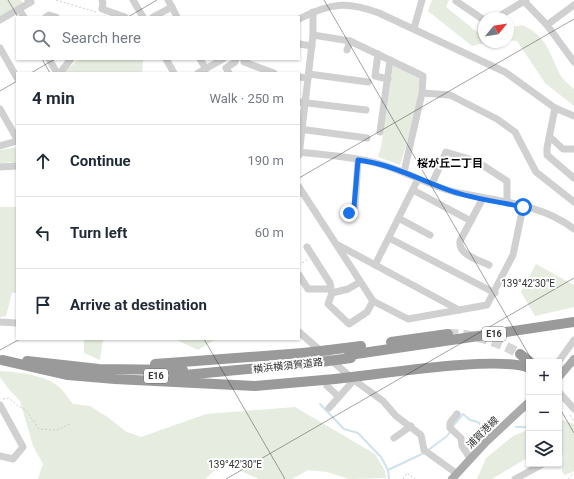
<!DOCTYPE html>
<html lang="en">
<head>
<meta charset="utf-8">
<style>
	:root { --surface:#fff; --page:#f2f2f3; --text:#1f2937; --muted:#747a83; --line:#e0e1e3 }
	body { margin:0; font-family:Roboto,"Noto Sans JP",sans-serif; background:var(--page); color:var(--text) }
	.controls { position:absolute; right:12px; bottom:12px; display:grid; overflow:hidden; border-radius:0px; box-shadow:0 1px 3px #0004 }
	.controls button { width:36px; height:36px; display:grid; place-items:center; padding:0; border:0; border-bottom:1px solid var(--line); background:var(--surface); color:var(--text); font:20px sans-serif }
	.compass { position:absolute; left:478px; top:12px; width:36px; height:36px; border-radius:50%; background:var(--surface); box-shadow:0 1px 3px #0004; rotate:60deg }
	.stop { position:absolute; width:12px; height:12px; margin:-9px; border:3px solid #1a73e8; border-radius:50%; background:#fff }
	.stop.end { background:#1a73e8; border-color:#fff; box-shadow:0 1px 4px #0008 }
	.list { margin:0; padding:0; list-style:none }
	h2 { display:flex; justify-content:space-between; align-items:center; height:52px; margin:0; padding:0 16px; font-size:17px }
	h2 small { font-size:13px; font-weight:400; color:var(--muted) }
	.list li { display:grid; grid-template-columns:26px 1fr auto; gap:12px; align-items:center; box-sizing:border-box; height:72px; padding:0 16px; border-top:1px solid var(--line) }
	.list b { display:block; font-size:15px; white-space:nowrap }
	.list em { font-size:13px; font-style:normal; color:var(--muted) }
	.icon { flex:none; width:22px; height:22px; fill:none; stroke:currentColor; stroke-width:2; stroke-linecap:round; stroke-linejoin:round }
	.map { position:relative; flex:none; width:574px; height:479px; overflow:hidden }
	.search { position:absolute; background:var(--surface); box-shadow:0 1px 3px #0004; left:16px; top:16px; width:284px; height:44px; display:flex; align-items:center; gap:10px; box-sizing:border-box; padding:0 14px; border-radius:0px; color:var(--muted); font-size:15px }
	.panel { position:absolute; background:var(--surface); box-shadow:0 1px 3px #0004; left:16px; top:72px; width:284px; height:268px; border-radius:0px }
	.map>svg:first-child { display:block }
</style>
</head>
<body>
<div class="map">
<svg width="574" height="479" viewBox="0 0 574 479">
	<rect width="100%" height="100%" fill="#fff"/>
	<!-- green -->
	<g fill="#e6ecdf">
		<polygon points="0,0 20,0 23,2 22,6 0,19"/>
		<polygon points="432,0 449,0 446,7 477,32 484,31 484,42 489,42 472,46 428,11"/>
		<path d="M522,25C548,36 549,54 561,76C564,81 570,85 574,89V106L545,83L517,41L508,40V28Z"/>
		<polygon points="79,59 143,59 142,73 63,73"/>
		<polygon points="393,65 418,76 420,80 414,120 400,165 378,157 381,147"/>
		<polygon points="17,147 17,163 10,162 0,164 0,150"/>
		<polygon points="0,207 17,207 17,293 12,293 6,316 0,317"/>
		<polygon points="536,264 574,285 574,307 535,316 521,292"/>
		<polygon points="84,339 103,339 100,360 84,353"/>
		<polygon points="175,339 216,339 198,350"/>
		<path d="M0,371C18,372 44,375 58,386C64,391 68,398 73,404L90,406L109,418L125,431L141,437L206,414L295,407L375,454L385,471L386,478L349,479L327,472L308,470L292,479H259L223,463L205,479H38L43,464L33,446L20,401L7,387L0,377Z"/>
		<polygon points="563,420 574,424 574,471 565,475 562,472 563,456 559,447 559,422"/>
		<polygon points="527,430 529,431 529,457 492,479 477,479 486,458 513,436"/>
	</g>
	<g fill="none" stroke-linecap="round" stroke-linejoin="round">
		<!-- stream -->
		<g stroke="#cfe2ee" stroke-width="2">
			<polyline points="320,404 344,429 358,433 381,457 388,470 389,479"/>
			<polyline points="453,426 463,414 470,420 478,422 489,434"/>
			<polyline points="516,427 529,427"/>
			<polyline points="427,451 447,436 451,430"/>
			<polyline points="388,470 424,453"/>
		</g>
		<!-- highway-tunnel -->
		<path stroke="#d6d6d6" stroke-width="10" stroke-dasharray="10 5" stroke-linecap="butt" d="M448,334C474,334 498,341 520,354"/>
		<!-- path -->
		<g stroke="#cdcdcd" stroke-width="1" stroke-dasharray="2 2" stroke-linecap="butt">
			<polyline points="56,0 96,12"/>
			<polyline points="299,265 307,260"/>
			<polyline points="3,399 9,398 18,406 26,410 39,429 57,430 70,424"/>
			<polyline points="570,415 574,422"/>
			<polyline points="403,479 407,473 415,479"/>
			<polyline points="568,479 574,473"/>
		</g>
		<!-- minor -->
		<g stroke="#d0d0d0" stroke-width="7">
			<polyline points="102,0 103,3 102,9 125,17"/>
			<polyline points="133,0 143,17"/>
			<polyline points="523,0 547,25 574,62"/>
			<polyline points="456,1 484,20"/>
			<polyline points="172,7 177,17"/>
			<polyline points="19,9 24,17"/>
			<polyline points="46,17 49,15 56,17"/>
			<polyline points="153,17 172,7 168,0"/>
			<polyline points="496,18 526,0"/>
			<path d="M299,19C330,3 346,1 379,13L505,72L555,108L574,116"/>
			<polyline points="0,20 31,2 28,0"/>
			<polyline points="547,25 574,5"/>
			<polyline points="414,28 422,0"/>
			<polyline points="313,35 350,41 423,76 422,93 404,172"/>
			<polyline points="299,44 312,46"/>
			<polyline points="0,48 17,78"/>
			<polyline points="347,50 350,41"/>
			<polyline points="378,54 375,76 388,79"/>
			<polyline points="49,59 57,73"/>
			<polyline points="166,59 174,73"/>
			<polyline points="200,59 206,69"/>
			<polyline points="244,62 274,73"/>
			<polyline points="60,73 71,59"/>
			<polyline points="198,73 223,59"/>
			<polyline points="229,73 226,68 235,62 236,59"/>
			<polyline points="309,74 368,82"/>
			<polyline points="299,77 308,78"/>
			<polyline points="422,93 450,95 497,119 515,132 536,172 574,202"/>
			<polyline points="299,102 366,110"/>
			<polyline points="555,108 547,148 547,155 574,178"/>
			<polyline points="0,109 17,139"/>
			<polyline points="299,129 367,138"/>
			<polyline points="380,132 390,60"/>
			<polyline points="550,137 563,149 574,149"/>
			<polyline points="0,146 17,141"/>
			<path d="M299,152C323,155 348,156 372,162C401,168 426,185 455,192C494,201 541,203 574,229"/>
			<polyline points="299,155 313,35 313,12"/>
			<polyline points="0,167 17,166"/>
			<polyline points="432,184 446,152 476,161 507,181 507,203"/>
			<polyline points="299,187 373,301 408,319 487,305 513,255 523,207"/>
			<polyline points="413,190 471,221"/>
			<path d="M483,198L460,241C458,255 479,260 489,265"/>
			<polyline points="345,216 352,211 355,207 358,160"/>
			<polyline points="400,219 430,235"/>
			<polyline points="389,238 495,293"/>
			<polyline points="338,245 459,310"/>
			<polyline points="307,247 330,283 332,293"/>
			<polyline points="375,265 418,179"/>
			<polyline points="299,275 308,289 330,289"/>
			<polyline points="360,282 348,289 332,293 328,304 349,324 367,312 373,301"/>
			<polyline points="0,322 17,323"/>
			<polyline points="299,332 354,380 383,401 396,416 421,435 424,450 456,473"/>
			<polyline points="559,361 574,340"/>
			<polyline points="327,386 339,397"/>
			<polyline points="559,392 574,409"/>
			<polyline points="0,405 23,447 13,459 0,456"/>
			<polyline points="329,408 354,380"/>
			<polyline points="457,414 450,423 450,428 461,438 462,446 470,458"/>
			<polyline points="394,438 411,426"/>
			<polyline points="515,479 543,464"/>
		</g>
		<!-- major -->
		<g stroke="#ababab" stroke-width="8">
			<polyline points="559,377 574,359"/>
			<polyline points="452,479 486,442 529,402"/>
		</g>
		<!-- highway -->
		<g stroke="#9a9a9a" stroke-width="10">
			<polyline points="391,342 448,334"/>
			<polyline points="329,350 361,346"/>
			<polyline points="520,354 530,362"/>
			<polyline points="349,355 574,322"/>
			<polyline points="2,360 68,375 115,379 255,386 335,379"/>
			<polyline points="27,361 99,369 183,370"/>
			<polyline points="155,364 303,353"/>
			<polyline points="174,376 313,363"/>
			<path d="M360,376C394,372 502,356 529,368"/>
		</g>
		<!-- highway-bridge -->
		<g stroke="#9a9a9a" stroke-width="10">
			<polyline points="303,353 329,350"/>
			<polyline points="313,363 351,358"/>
			<polyline points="335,379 360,376"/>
		</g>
	</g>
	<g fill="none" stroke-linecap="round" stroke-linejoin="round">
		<!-- route -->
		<path stroke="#1a73e8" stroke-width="5" d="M349,213L354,207L358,160C391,164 420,180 451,191C474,199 500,202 523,207"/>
	</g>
	<!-- ticks -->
	<path fill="none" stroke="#333" stroke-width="1" stroke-opacity="0.45" d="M8,0L18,17M324,0L533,362M128,17L157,0M42,59L50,73M31,73L55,59M0,91L17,81M299,178L574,19M204,339L285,479M0,350L20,339M559,407L574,433M226,479L574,278"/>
	<g text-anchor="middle" stroke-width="4" stroke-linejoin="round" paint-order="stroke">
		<!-- shield labels -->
		<g fill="#fff" stroke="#707070" stroke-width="1">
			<rect x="482" y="327" width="24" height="14" rx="3"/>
			<rect x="144" y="369" width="24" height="14" rx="3"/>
		</g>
		<g font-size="9" font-weight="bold" fill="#333">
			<text x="494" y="337">E16</text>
			<text x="156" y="379">E16</text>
		</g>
		<!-- street labels -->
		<g font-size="10" fill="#333" stroke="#fff">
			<text transform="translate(288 365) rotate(-6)" y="4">横浜横須賀道路</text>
			<text transform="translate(482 432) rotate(-45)" y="4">浦賀港線</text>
		</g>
		<!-- neighbourhood labels -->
		<g font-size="11" font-weight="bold" fill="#000" stroke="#fff">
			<text x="450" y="167">桜が丘二丁目</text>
		</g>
	</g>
	<g font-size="10" text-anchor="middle" fill="#333" stroke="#fff" stroke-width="4" stroke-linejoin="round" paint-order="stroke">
		<text x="528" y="287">139°42'30"E</text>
		<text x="235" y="468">139°42'30"E</text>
	</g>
</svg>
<div class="controls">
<button>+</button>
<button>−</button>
<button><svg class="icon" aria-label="layers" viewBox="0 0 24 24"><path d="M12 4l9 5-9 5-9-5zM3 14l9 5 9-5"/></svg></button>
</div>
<svg class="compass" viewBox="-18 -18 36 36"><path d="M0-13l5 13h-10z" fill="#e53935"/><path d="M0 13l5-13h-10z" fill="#747a83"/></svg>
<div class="stop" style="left:523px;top:207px"></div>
<div class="stop end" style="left:349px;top:213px"></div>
<div class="search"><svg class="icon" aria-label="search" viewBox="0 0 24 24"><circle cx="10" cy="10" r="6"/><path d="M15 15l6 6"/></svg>Search here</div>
<section class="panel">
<h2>4 min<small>Walk · 250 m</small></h2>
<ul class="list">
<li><svg class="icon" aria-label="ahead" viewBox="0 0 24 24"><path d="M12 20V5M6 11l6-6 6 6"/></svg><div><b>Continue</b></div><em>190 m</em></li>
<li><svg class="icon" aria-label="left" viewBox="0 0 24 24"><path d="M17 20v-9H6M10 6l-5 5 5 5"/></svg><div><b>Turn left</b></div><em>60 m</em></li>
<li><svg class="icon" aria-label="arrive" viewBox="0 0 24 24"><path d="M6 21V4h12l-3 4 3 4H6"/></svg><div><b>Arrive at destination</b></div></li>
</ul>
</section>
</div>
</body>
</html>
